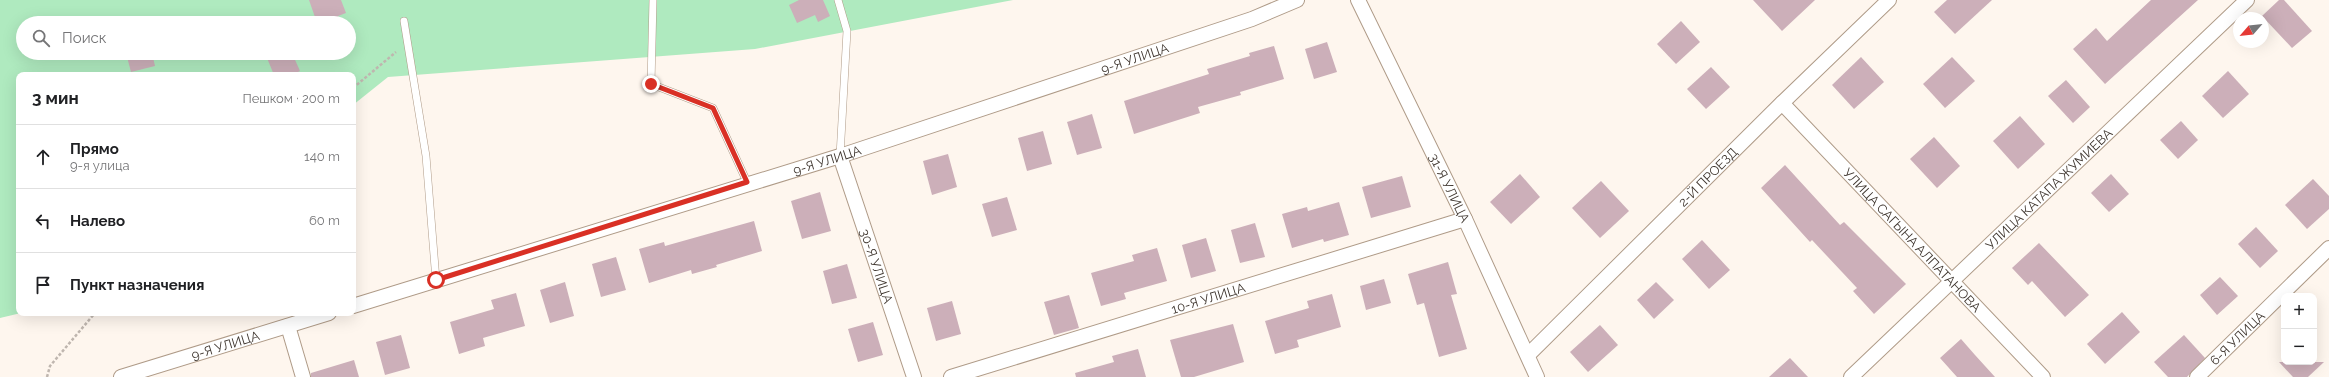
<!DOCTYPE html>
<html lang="ru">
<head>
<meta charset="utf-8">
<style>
	:root { --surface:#fff; --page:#f6f6f6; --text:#202124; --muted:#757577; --line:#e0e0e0 }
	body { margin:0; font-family:Raleway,sans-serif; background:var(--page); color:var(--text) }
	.controls { position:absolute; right:12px; bottom:12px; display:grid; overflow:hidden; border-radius:8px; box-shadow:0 4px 16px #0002 }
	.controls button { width:36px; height:36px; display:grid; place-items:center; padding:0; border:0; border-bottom:1px solid var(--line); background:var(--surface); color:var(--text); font:20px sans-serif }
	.compass { position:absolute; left:2233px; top:12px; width:36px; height:36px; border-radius:50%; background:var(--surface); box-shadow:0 4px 16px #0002; rotate:242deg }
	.stop { position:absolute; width:12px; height:12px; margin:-9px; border:3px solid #d93025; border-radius:50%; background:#fff }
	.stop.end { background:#d93025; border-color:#fff; box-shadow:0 1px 4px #0008 }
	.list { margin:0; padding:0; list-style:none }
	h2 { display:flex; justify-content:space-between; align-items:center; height:52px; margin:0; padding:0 16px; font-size:17px }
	h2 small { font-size:13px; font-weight:400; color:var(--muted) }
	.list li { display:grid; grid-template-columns:26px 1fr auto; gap:12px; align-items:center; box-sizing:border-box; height:64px; padding:0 16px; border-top:1px solid var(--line) }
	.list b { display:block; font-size:15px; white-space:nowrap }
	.list p { margin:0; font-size:13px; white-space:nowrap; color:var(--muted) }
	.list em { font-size:13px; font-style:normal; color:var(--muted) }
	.icon { flex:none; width:22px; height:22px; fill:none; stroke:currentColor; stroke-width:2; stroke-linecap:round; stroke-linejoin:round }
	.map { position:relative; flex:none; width:2329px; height:377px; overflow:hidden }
	.search { position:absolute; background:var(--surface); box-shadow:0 4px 16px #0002; left:16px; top:16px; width:340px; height:44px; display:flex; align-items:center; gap:10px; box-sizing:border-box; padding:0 14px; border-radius:22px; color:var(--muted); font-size:15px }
	.panel { position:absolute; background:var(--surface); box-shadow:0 4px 16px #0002; left:16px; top:72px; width:340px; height:244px; border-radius:8px }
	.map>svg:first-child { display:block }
</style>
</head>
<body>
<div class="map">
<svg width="2329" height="377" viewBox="0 0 2329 377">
	<rect width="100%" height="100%" fill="#fef6ee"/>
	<!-- green -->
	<path fill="#afeabf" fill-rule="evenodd" d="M0,0H1013L755,49L388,77L353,105V75H19V313H21L0,318ZM23,23H349V53H23Z"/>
	<!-- building -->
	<g fill="#ccafb9">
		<polygon points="309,0 341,0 346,13 338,16 341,23 317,23"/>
		<polygon points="799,0 823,0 830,16 818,22 815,15 797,23 789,5"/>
		<polygon points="1753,0 1815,0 1782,31"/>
		<polygon points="1947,0 1992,0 1955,34 1934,12"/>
		<polygon points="2151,0 2198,0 2105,84 2073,49 2096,28 2107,41"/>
		<polygon points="2279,0 2284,0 2312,31 2292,48 2262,16"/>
		<polygon points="1681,21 1700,42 1676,64 1657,44"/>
		<polygon points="1327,42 1337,72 1314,79 1305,49"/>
		<polygon points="1274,46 1284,79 1240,92 1241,95 1198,107 1200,113 1134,134 1124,101 1209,74 1207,69 1250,56 1249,53"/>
		<polygon points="126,53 152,53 155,66 131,72"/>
		<polygon points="278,53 292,53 300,71 292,75 274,75 267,58"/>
		<polygon points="1861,57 1884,82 1854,109 1832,85"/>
		<polygon points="1952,57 1975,81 1945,108 1923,84"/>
		<polygon points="1711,67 1730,87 1706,109 1687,89"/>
		<polygon points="2228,71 2249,94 2223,118 2202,96"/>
		<polygon points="2066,80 2090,107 2073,123 2048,96"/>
		<polygon points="1092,114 1102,148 1077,155 1067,122"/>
		<polygon points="2020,116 2045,144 2018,169 1993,141"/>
		<polygon points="2181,121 2198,140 2178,159 2160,140"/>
		<polygon points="1043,131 1052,164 1027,171 1018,138"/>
		<polygon points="1934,137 1960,166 1937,188 1910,159"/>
		<polygon points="948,154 957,187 932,195 923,161"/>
		<polygon points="1785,165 1840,225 1844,222 1906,284 1874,314 1853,291 1857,288 1812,240 1810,242 1761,188"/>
		<polygon points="1520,174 1540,197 1511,224 1490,202"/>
		<polygon points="2111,174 2129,194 2109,212 2091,193"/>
		<polygon points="1402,176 1411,207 1371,218 1362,187"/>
		<polygon points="2313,179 2329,196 2329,209 2307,229 2285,205"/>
		<polygon points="1601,181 1629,211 1600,238 1572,208"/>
		<polygon points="820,192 831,231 802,239 791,201"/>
		<polygon points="1007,197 1017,230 992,237 982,204"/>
		<polygon points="1339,202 1349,235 1324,242 1323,239 1292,248 1282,214 1307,207 1308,211"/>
		<polygon points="754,221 762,251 716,265 717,267 692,274 691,270 649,283 639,249 664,242 665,246"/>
		<polygon points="1255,223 1265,257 1240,263 1231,230"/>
		<polygon points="2256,227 2278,251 2260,268 2238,244"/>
		<polygon points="1206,238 1216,271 1191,278 1182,245"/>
		<polygon points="1702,240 1730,270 1709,289 1682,259"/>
		<polygon points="2039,243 2089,295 2065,317 2032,281 2028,285 2012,268"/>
		<polygon points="1157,248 1167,281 1124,293 1126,299 1101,306 1091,273 1134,261 1132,255"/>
		<polygon points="616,257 626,290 601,297 592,264"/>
		<polygon points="1448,262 1457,294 1451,295 1467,349 1439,357 1424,303 1417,305 1408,274"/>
		<polygon points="847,264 857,298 832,304 823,271"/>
		<polygon points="2220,277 2238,296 2217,315 2200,295"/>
		<polygon points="1384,279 1391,303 1366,310 1360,286"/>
		<polygon points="565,282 574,316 550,323 540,290"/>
		<polygon points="1656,282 1674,300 1654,319 1637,300"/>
		<polygon points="516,293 525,326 483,338 485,346 459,354 450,322 494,309 491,300"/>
		<polygon points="1332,294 1341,327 1297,340 1299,347 1275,354 1265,321 1309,308 1307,301"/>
		<polygon points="1069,295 1079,328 1054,335 1044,302"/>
		<polygon points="952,301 961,334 936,341 927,308"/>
		<polygon points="2122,312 2140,332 2105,364 2087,344"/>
		<polygon points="873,322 883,355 858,362 848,329"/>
		<polygon points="1233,324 1244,362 1194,377 1181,377 1170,340"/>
		<polygon points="1600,325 1618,345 1588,372 1570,352"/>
		<polygon points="401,335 410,368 385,375 376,342"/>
		<polygon points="2184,335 2205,358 2187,377 2168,377 2154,362"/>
		<polygon points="1961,339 1975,355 1995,377 1957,377 1940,358"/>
		<polygon points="1138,349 1146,377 1076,377 1075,373 1114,362 1112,356"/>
		<polygon points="1790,358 1808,377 1769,377"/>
		<polygon points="354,360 359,377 311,377 311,373"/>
		<polygon points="2279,362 2324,362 2308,377 2293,377"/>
	</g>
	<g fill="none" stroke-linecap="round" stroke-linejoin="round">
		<defs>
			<g id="service">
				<polyline points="653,0 651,84 713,108 747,182"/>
				<polyline points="838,0 847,31 840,156"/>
				<polyline points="404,21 426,156 436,280"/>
			</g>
			<g id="minor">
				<path id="s1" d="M1358,0L1465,219L1537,377"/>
				<path id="s2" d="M1782,103L2043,377"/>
				<path id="s3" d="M840,156L914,377"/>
				<path id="s4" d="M353,306L840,156L1252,19L1297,0"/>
				<polyline points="288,326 303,377"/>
				<path id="s5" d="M1528,355L1782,103L1889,0"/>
				<path id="s6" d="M121,377L329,313"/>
				<path id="s7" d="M951,377L1465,219"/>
				<path id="s8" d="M1851,377L2247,0"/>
				<path id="s9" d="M2197,377L2329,248"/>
			</g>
		</defs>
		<!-- service casing -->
		<use href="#service" stroke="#af9b88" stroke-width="8"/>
		<!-- minor casing -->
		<use href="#minor" stroke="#af9b88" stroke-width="16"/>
		<!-- path -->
		<g stroke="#bfb6af" stroke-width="2.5" stroke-dasharray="3 2" stroke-linecap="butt">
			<polyline points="353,88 396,52"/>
			<polyline points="47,377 50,366 95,313"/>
		</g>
		<!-- service -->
		<use href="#service" stroke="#fff" stroke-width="7"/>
		<!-- minor -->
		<use href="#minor" stroke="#fff" stroke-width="14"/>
	</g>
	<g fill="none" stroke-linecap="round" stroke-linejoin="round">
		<!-- route -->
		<polyline stroke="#d93025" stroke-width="5" points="436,280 747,182 713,108 651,84"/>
	</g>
	<g text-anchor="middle" stroke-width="3" stroke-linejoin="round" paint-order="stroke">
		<!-- street labels -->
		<g font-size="13" fill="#3e352e" stroke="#fff">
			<text dy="5" stroke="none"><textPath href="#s4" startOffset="820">9-Я УЛИЦА</textPath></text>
			<text dy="5" stroke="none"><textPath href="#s4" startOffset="496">9-Я УЛИЦА</textPath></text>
			<text dy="5" stroke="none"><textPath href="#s5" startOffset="253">2-Й ПРОЕЗД</textPath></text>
			<text dy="5" stroke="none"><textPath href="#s1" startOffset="209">31-Я УЛИЦА</textPath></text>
			<text dy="5" stroke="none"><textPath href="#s8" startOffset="273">УЛИЦА КАТАПА ЖУМИЕВА</textPath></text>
			<text dy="5" stroke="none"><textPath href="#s2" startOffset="189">УЛИЦА САГЫНА АЛПАТАНОВА</textPath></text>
			<text dy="5" stroke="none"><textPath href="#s3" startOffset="116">30-Я УЛИЦА</textPath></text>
			<text dy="5" stroke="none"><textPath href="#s7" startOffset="269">10-Я УЛИЦА</textPath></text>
			<text dy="5" stroke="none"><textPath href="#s9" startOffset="56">6-Я УЛИЦА</textPath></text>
			<text dy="5" stroke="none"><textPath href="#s6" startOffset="109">9-Я УЛИЦА</textPath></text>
		</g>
	</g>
</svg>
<div class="controls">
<button>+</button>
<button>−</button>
</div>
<svg class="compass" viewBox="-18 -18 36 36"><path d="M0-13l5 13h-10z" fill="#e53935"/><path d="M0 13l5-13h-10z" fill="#757577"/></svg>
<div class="stop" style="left:436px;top:280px"></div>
<div class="stop end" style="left:651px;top:84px"></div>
<div class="search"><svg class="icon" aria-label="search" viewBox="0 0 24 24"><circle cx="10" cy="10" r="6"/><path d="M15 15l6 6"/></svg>Поиск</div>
<section class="panel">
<h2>3 мин<small>Пешком · 200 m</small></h2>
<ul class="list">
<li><svg class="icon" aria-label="ahead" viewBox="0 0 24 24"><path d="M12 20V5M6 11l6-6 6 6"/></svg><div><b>Прямо</b><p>9-я улица</p></div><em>140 m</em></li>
<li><svg class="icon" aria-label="left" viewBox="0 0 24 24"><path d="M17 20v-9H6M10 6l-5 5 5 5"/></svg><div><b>Налево</b></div><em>60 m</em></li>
<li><svg class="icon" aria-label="arrive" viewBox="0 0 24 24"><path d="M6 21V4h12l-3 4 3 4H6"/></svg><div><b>Пункт назначения</b></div></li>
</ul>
</section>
</div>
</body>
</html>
